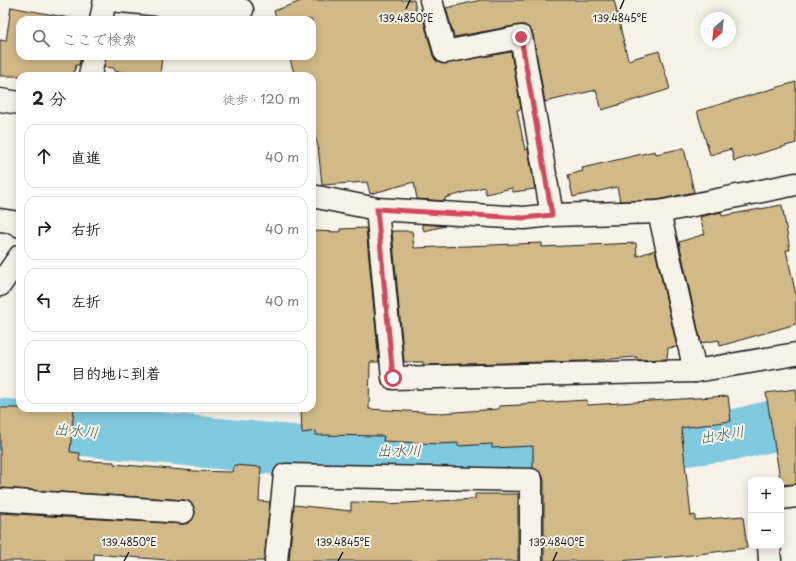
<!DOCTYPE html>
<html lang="ja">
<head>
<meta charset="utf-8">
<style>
	:root { --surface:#fff; --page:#f6f6f6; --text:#202124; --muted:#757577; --line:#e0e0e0 }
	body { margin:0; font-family:"Playpen Sans","Klee One",sans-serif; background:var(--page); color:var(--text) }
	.controls { position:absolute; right:12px; bottom:12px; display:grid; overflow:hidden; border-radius:8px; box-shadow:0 2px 10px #0003 }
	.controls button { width:36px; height:36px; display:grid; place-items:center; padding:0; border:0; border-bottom:1px solid var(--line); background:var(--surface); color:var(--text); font:20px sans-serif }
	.compass { position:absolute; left:700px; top:12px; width:36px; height:36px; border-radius:50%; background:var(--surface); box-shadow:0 2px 10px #0003; rotate:207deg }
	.stop { position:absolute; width:12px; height:12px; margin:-9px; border:3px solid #d1495b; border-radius:50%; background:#fff }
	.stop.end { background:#d1495b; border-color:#fff; box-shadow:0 1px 4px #0008 }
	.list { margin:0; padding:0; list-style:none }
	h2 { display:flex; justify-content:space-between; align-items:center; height:52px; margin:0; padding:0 16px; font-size:17px }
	h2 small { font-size:13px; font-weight:400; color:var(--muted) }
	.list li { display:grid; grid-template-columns:26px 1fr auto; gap:12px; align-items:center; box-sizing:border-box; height:64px; margin:0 8px 8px; padding:0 8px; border:1px solid var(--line); border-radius:12px }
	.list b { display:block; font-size:15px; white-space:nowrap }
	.list em { font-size:13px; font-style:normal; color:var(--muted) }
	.icon { flex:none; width:22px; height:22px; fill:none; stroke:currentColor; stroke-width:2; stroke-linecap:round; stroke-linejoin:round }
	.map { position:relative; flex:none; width:796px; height:561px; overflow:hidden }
	.search { position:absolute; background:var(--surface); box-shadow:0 2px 10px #0003; left:16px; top:16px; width:300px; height:44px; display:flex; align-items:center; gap:10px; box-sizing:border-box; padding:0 14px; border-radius:12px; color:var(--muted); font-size:15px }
	.panel { position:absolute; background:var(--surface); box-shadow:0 2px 10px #0003; left:16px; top:72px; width:300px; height:340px; border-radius:12px }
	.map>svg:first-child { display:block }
</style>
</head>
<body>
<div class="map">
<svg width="796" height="561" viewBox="0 0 796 561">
	<rect width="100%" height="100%" fill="#f7f3e8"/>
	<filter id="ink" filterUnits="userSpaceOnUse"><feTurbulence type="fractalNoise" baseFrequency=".025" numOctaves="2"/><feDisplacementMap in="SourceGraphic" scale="8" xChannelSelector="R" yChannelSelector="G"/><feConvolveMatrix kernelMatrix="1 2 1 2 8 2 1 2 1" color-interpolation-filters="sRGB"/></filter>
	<g filter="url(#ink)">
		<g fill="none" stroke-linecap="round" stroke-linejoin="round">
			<!-- river -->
			<polyline stroke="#80cae0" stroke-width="51" points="0,424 79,430 295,451 592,452 738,434 796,420"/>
		</g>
		<!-- building -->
		<g fill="#d1b988" stroke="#1c1c1c">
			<polygon points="304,0 414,0 417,15 422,14 433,56 436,61 442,64 511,52 521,109 517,110 525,150 528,149 535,189 513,192 512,188 486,194 484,187 445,198 445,201 417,199 414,182 370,194 367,182 322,185 318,146 312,129 312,75 295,76 289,56 312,56 312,20 277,20 274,11"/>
			<polygon points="481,0 614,0 628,60 659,51 670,89 602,110 596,90 545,102 533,35 530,29 525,25 519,25 454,37 446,8"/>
			<polygon points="11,7 80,20 20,20 20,56 81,56 79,65 76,65 73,76 0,76 0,40 6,41"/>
			<polygon points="106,56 162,56 160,76 114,71 114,68 104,67"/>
			<polygon points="796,82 796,143 734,161 731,149 710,155 697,111"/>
			<polygon points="684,148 694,192 658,200 620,201 617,187 573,197 568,175 583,171 582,168 655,151 656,154"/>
			<polygon points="782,205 790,250 786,250 796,295 796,324 720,346 719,340 701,343 679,242 705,234 700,217 721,212 722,216"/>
			<polygon points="422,224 445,226 424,231"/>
			<polygon points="366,228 379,362 370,362 369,409 441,413 499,409 499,406 521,405 521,404 587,400 588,405 728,396 731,421 681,428 691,516 695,515 695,520 743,516 747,548 683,556 619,561 544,561 544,480 542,474 533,468 533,446 492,448 492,444 458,446 458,443 439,444 383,441 384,436 316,435 316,431 302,433 301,408 312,408 312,231 340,232 340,229"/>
			<polygon points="392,231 412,231 414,248 542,243 542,247 636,243 637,256 655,250 677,347 668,348 667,359 637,360 637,357 586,361 423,365 423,362 404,362"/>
			<polygon points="796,389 796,484 781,485 766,393"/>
			<polygon points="0,408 74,408 70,452 80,453 79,461 114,462 114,464 194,471 232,472 234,465 261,467 259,501 270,502 264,561 179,561 94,554 94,561 0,561 0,513 182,524 188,523 193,519 195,512 194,507 190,502 184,500 0,488"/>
			<polygon points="475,494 518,494 518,561 289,561 294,505 351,511 351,502 387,503 387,504 475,499"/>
		</g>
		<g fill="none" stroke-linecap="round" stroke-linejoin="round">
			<defs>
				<g id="minor">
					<polyline points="110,0 193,8 242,10"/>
					<polyline points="431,0 445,52 521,37 552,215"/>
					<polyline points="101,20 105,0"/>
					<polyline points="90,76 94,56"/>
					<polyline points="0,100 20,103"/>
					<polyline points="312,196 377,209 524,218 552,215 659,212 796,184"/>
					<polyline points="377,209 393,378 695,371 659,212"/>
					<polyline points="0,220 13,222 20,226"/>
					<polyline points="0,285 20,256"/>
					<polyline points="695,371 796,354"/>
					<polyline points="781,498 796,496"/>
					<polyline points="0,500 183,512"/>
					<polyline points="769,546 770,561"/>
					<polyline points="276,561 285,475 531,480 531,561"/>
				</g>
			</defs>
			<!-- minor casing -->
			<use href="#minor" stroke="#1c1c1c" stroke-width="25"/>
			<!-- minor -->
			<use href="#minor" stroke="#f7f3e8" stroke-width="22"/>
		</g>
	</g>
	<g fill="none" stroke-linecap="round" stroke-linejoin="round" filter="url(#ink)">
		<!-- route -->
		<polyline stroke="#d1495b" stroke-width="5" points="393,378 377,209 524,218 552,215 521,37"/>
	</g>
	<!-- ticks -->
	<path fill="none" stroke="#1c1c1c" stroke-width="1.5" d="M406,9L410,0M620,9L624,0M124,561L129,552M338,561L343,552M553,561L557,552"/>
	<g text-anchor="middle" stroke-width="4" stroke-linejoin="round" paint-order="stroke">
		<!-- water labels -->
		<g font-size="15" font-style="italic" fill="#3f5961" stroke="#f7f3e8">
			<text transform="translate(76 431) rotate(5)" y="5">出水川</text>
			<text transform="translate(722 435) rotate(-9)" y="5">出水川</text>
			<text x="399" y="456">出水川</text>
		</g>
	</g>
	<g font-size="10" text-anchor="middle" fill="#1c1c1c" stroke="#f7f3e8" stroke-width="4" stroke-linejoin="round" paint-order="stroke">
		<text x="406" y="22">139.4850°E</text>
		<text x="620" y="22">139.4845°E</text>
		<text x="129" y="546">139.4850°E</text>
		<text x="343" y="546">139.4845°E</text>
		<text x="557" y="546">139.4840°E</text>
	</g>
</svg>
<div class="controls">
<button>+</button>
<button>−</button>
</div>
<svg class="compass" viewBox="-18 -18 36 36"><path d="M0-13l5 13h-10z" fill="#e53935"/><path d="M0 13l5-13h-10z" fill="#757577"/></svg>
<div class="stop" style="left:393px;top:378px"></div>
<div class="stop end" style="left:521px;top:37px"></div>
<div class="search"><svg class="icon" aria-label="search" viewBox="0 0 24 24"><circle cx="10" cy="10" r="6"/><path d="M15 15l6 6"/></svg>ここで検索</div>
<section class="panel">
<h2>2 分<small>徒歩 · 120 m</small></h2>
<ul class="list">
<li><svg class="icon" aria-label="ahead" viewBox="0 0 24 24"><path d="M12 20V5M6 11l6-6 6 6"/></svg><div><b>直進</b></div><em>40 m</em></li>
<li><svg class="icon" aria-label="right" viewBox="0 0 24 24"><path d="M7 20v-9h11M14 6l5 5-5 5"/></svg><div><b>右折</b></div><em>40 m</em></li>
<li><svg class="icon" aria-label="left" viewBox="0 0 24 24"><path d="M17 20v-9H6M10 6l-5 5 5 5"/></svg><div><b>左折</b></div><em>40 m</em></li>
<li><svg class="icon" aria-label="arrive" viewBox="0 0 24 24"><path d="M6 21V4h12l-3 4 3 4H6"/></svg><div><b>目的地に到着</b></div></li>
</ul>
</section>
</div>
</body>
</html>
